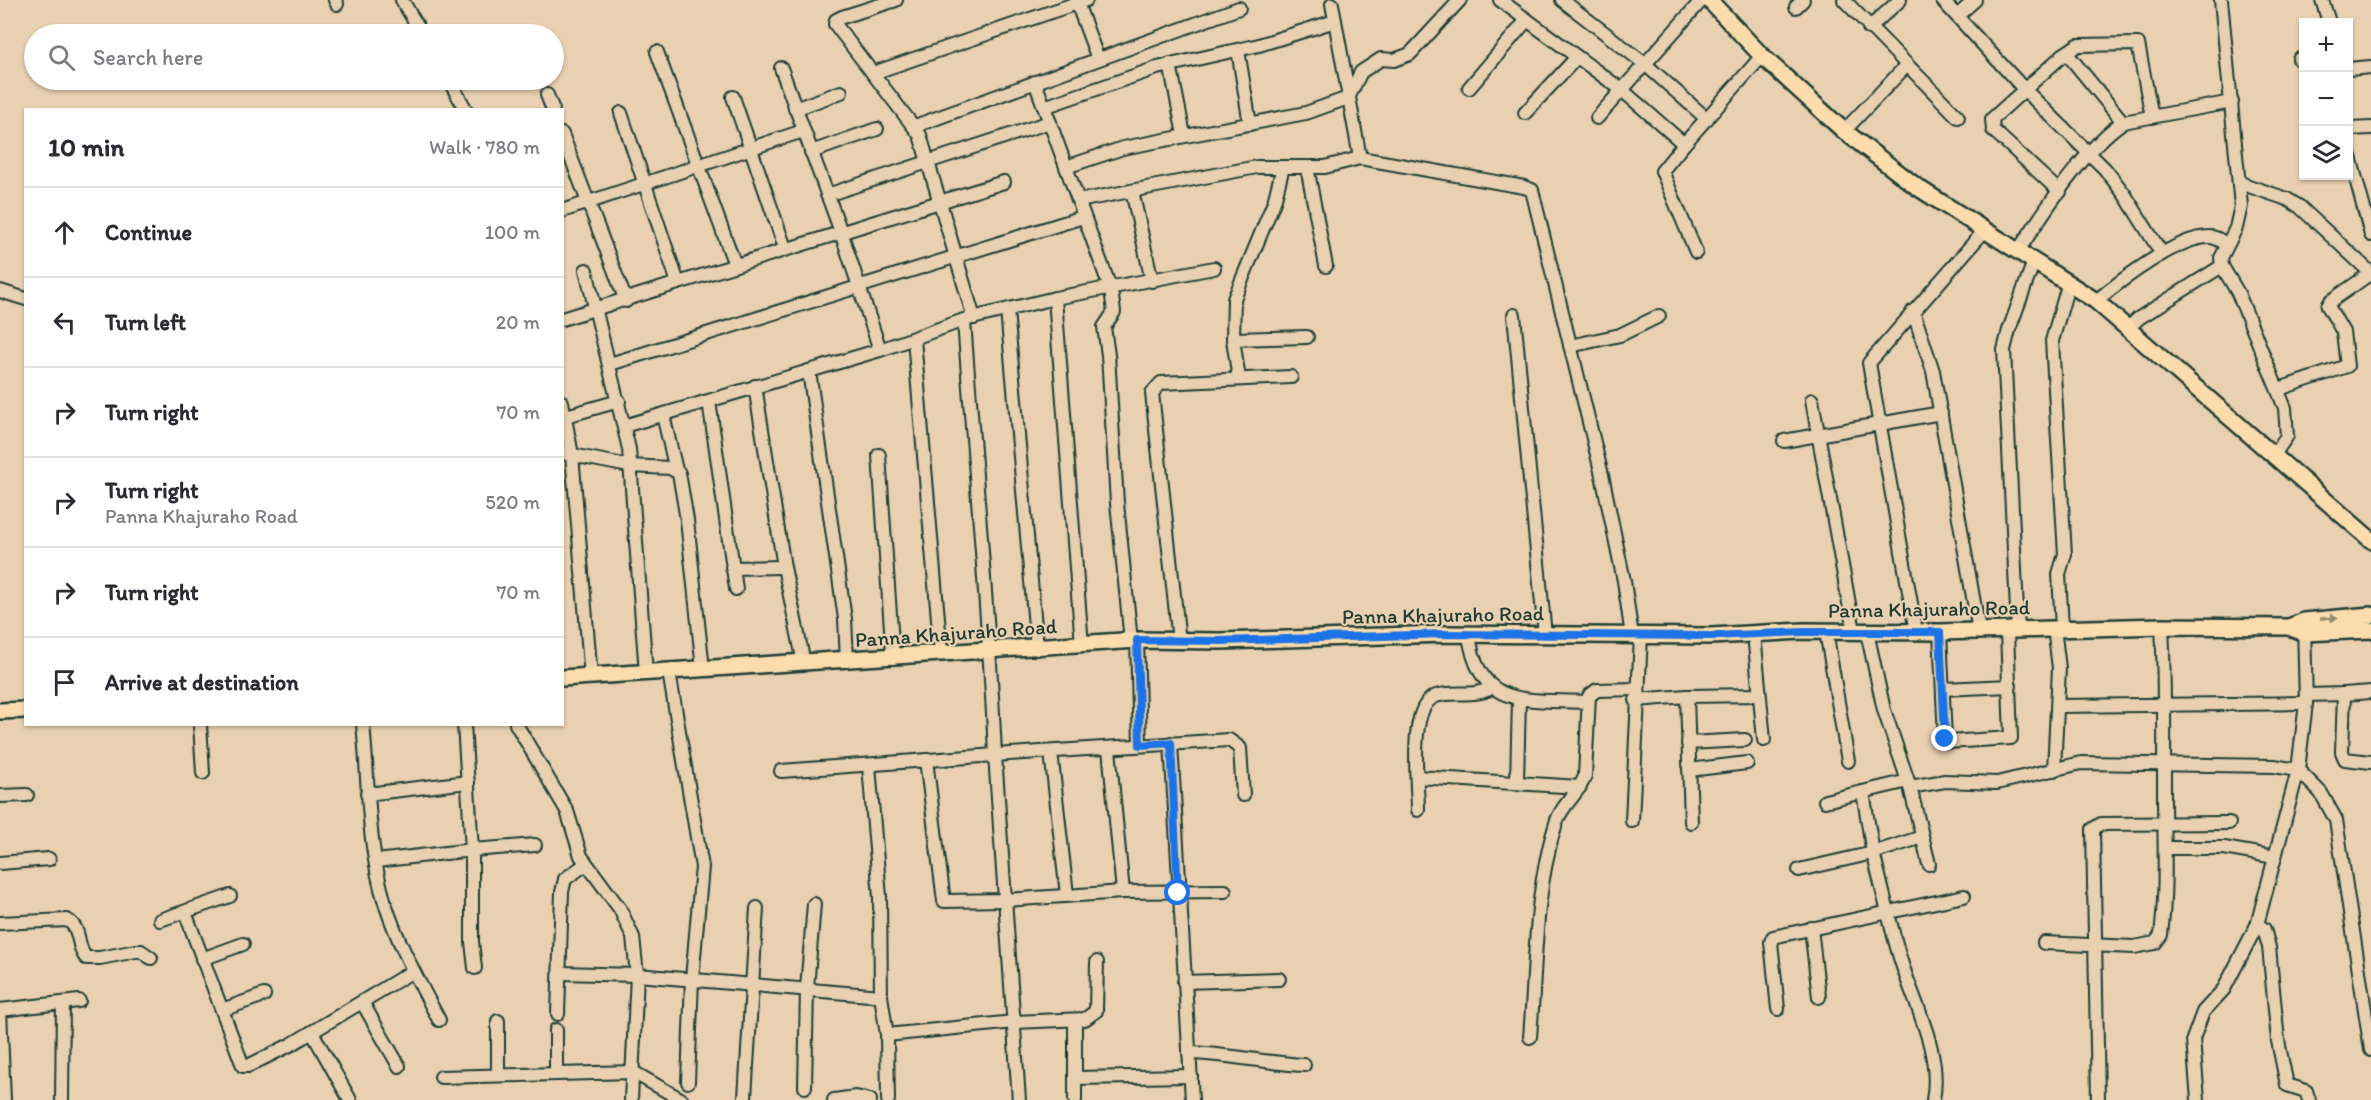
<!DOCTYPE html>
<html lang="en">
<head>
<meta charset="utf-8">
<style>
	:root { --surface:#fff; --page:#f7f7f7; --text:#2b2b33; --muted:#7c7c81; --line:#e1e1e2 }
	body { margin:0; font-family:Itim,sans-serif; background:var(--page); color:var(--text) }
	.controls { position:absolute; right:18px; top:18px; display:grid; overflow:hidden; border-radius:0px; box-shadow:0 2px 4px #0004 }
	.controls button { width:54px; height:54px; display:grid; place-items:center; padding:0; border:0; border-bottom:2px solid var(--line); background:var(--surface); color:var(--text); font:30px sans-serif }
	.stop { position:absolute; width:18px; height:18px; margin:-14px; border:4px solid #1a73e8; border-radius:50%; background:#fff }
	.stop.end { background:#1a73e8; border-color:#fff; box-shadow:0 2px 6px #0008 }
	.list { margin:0; padding:0; list-style:none }
	h2 { display:flex; justify-content:space-between; align-items:center; height:78px; margin:0; padding:0 24px; font-size:26px }
	h2 small { font-size:20px; font-weight:400; color:var(--muted) }
	.list li { display:grid; grid-template-columns:39px 1fr auto; gap:18px; align-items:center; box-sizing:border-box; height:90px; padding:0 24px; border-top:2px solid var(--line) }
	.list b { display:block; font-size:22px; white-space:nowrap }
	.list p { margin:0; font-size:20px; white-space:nowrap; color:var(--muted) }
	.list em { font-size:20px; font-style:normal; color:var(--muted) }
	.icon { flex:none; width:33px; height:33px; fill:none; stroke:currentColor; stroke-width:2; stroke-linecap:round; stroke-linejoin:round }
	.map { position:relative; flex:none; width:2371px; height:1100px; overflow:hidden }
	.search { position:absolute; background:var(--surface); box-shadow:0 2px 4px #0004; left:24px; top:24px; width:540px; height:66px; display:flex; align-items:center; gap:15px; box-sizing:border-box; padding:0 21px; border-radius:33px; color:var(--muted); font-size:22px }
	.panel { position:absolute; background:var(--surface); box-shadow:0 2px 4px #0004; left:24px; top:108px; width:540px; height:618px; border-radius:0px }
	.map>svg:first-child { display:block }
</style>
</head>
<body>
<div class="map">
<svg width="2371" height="1100" viewBox="0 0 2371 1100">
	<rect width="100%" height="100%" fill="#e8d0b0"/>
	<filter id="ink" filterUnits="userSpaceOnUse"><feTurbulence type="fractalNoise" baseFrequency=".0167" numOctaves="2"/><feDisplacementMap in="SourceGraphic" scale="12" xChannelSelector="R" yChannelSelector="G"/><feConvolveMatrix kernelMatrix="1 2 1 2 8 2 1 2 1" color-interpolation-filters="sRGB"/></filter>
	<g filter="url(#ink)">
		<g fill="none" stroke-linecap="round" stroke-linejoin="round">
			<defs>
				<g id="minor">
					<polyline points="335,0 337,4"/>
					<polyline points="402,0 422,34"/>
					<polyline points="896,0 842,17 836,20 835,24 920,135 974,318"/>
					<polyline points="1500,0 1622,90 1684,144 1762,56"/>
					<polyline points="1562,0 1645,64 1707,119"/>
					<polyline points="1844,0 1958,117"/>
					<polyline points="1942,0 2024,89 2105,169 2125,195 2162,254"/>
					<polyline points="2221,0 2241,206 2236,228 2221,258 2222,266 2238,293 2285,408 2287,436 2273,456"/>
					<polyline points="2322,0 2329,22"/>
					<polyline points="1077,3 1098,59"/>
					<polyline points="1332,4 1360,158 1524,187 1532,190 1602,475 1624,581 1632,636"/>
					<polyline points="1796,7 1803,0"/>
					<polyline points="1957,16 1975,0"/>
					<polyline points="1869,28 1900,0"/>
					<polyline points="1238,50 1250,124"/>
					<polyline points="657,52 735,265"/>
					<polyline points="2063,55 2078,45 2138,44 2152,117"/>
					<polyline points="2299,59 2304,59"/>
					<polyline points="1170,64 1184,135"/>
					<polyline points="781,68 841,232 880,350"/>
					<polyline points="2348,69 2371,67"/>
					<polyline points="873,73 1086,0"/>
					<polyline points="449,80 466,110"/>
					<polyline points="1035,82 1111,290 1114,312 1104,327 1108,355 1117,503 1131,641"/>
					<polyline points="1469,88 1527,20"/>
					<polyline points="547,95 553,110"/>
					<polyline points="733,97 785,248"/>
					<polyline points="1044,107 1157,68 1259,45 1335,21"/>
					<polyline points="795,109 841,92"/>
					<polyline points="621,113 678,283"/>
					<polyline points="1525,113 1577,57"/>
					<polyline points="1597,118 1702,0"/>
					<polyline points="915,126 1239,8"/>
					<polyline points="2348,129 2371,128"/>
					<polyline points="1844,131 1907,65"/>
					<polyline points="562,134 626,301"/>
					<polyline points="1684,144 1662,171 1696,252"/>
					<polyline points="2348,149 2371,235"/>
					<polyline points="811,152 877,129"/>
					<polyline points="1066,167 1123,148 1306,113 1348,98 1361,72 1381,59 1394,60 1410,54 1460,0"/>
					<polyline points="1307,167 1326,266"/>
					<polyline points="2240,183 2287,199 2300,207 2371,273 2331,301 2328,306 2343,332 2347,366 2279,389"/>
					<polyline points="1132,191 1152,281"/>
					<polyline points="2060,192 1993,130 1992,119 2063,55 2069,56 2123,122"/>
					<polyline points="827,195 1050,122"/>
					<polyline points="1078,201 1257,167 1325,167 1360,158"/>
					<polyline points="562,211 803,131"/>
					<path d="M2018,251C2044,212 2085,147 2123,122L2232,102"/>
					<polyline points="586,270 629,449 646,673"/>
					<polyline points="0,291 26,299"/>
					<polyline points="1055,298 1082,645"/>
					<path d="M2096,301C2120,281 2177,237 2209,237C2216,237 2220,240 2226,244"/>
					<polyline points="1007,310 1037,649"/>
					<polyline points="1913,311 1933,371 1979,631"/>
					<polyline points="1514,315 1545,635"/>
					<polyline points="562,319 1004,182"/>
					<polyline points="2128,328 2139,318 2222,266"/>
					<polyline points="914,339 941,654"/>
					<polyline points="1233,339 1307,337"/>
					<polyline points="1570,346 1620,335 1659,316"/>
					<polyline points="610,364 1083,217"/>
					<polyline points="809,371 845,619 847,661"/>
					<polyline points="1239,379 1233,339 1234,299 1274,202 1283,167"/>
					<polyline points="755,386 784,567 804,663"/>
					<polyline points="1812,400 1854,631"/>
					<polyline points="709,401 736,589"/>
					<polyline points="562,402 572,455 591,677"/>
					<polyline points="663,415 676,470"/>
					<polyline points="566,416 619,401"/>
					<polyline points="624,426 880,350 964,320 1055,298 1214,268"/>
					<polyline points="1784,441 1941,413"/>
					<polyline points="562,453 629,466 670,468 679,473 687,520 703,669"/>
					<polyline points="879,455 893,658"/>
					<polyline points="732,568 784,567"/>
					<polyline points="2062,628 2059,574 2065,554 2052,341 2069,282"/>
					<polyline points="2018,630 2004,350 2009,330 2034,261"/>
					<polyline points="1826,631 1848,761"/>
					<polyline points="1867,632 1884,710 1910,787 1929,864"/>
					<polyline points="1916,632 1869,363 1984,231"/>
					<polyline points="1940,632 1945,739 1948,742 2011,738 2007,631"/>
					<polyline points="1754,634 1764,740"/>
					<path d="M1469,635C1479,710 1526,699 1587,702"/>
					<polyline points="1137,640 1140,745"/>
					<polyline points="1179,641 1152,393 1161,383 1291,377"/>
					<polyline points="669,672 702,867 692,979 688,1082"/>
					<polyline points="1943,689 2010,686"/>
					<polyline points="2344,694 2371,692"/>
					<polyline points="2306,695 2344,694 2342,752 2345,759 2371,762"/>
					<polyline points="1687,696 1691,822"/>
					<polyline points="1636,700 1687,696 1759,695"/>
					<polyline points="2059,706 2306,703"/>
					<polyline points="200,724 203,773"/>
					<path d="M363,724C369,783 367,846 385,903C398,944 419,982 439,1020"/>
					<polyline points="464,724 472,850 535,845"/>
					<polyline points="516,724 567,811 581,856 620,909 633,937 637,975 631,1100"/>
					<polyline points="1171,743 1192,1100"/>
					<polyline points="1688,743 1745,740"/>
					<polyline points="1109,749 1123,892"/>
					<polyline points="1051,752 1067,895"/>
					<polyline points="926,760 944,901 1006,900 1123,892 1225,891"/>
					<polyline points="869,766 880,897 881,996 887,1035 888,1100"/>
					<polyline points="1689,770 1747,763"/>
					<polyline points="2054,770 2059,668 2054,628"/>
					<path d="M781,771L995,755C989,610 974,465 964,320"/>
					<polyline points="1417,777 1580,787"/>
					<polyline points="1517,782 1519,699"/>
					<polyline points="1910,787 1945,781 1997,783 2081,763 2274,766 2298,770 2321,793 2336,820 2371,1050"/>
					<polyline points="367,794 468,782"/>
					<polyline points="0,796 27,795"/>
					<polyline points="1825,801 1908,781"/>
					<path d="M1418,810C1418,784 1407,706 1436,696C1454,690 1474,698 1491,688"/>
					<polyline points="1632,821 1641,636"/>
					<path d="M1922,837L1873,853C1883,889 1890,926 1901,961C1915,1006 1942,1052 1933,1100"/>
					<polyline points="2166,848 2224,848 2275,857"/>
					<polyline points="376,861 472,850 472,942 475,968"/>
					<polyline points="0,863 49,859"/>
					<polyline points="1799,870 1873,853 1863,792"/>
					<polyline points="185,912 243,1066 248,1066 292,1044 413,971"/>
					<polyline points="160,920 230,896"/>
					<path d="M0,923L67,920C82,928 76,947 86,958H100L136,951H141L151,958"/>
					<polyline points="2257,925 2264,929 2269,947 2278,1041 2287,1085 2306,1091 2309,1100"/>
					<polyline points="1811,928 1819,997"/>
					<path d="M2044,943L2134,947L2155,943L2161,935C2167,887 2164,839 2164,792C2164,736 2165,681 2162,626"/>
					<polyline points="202,959 243,944"/>
					<polyline points="560,973 637,975 881,996"/>
					<polyline points="1184,982 1279,979"/>
					<polyline points="362,1002 399,1066"/>
					<polyline points="1778,1009 1771,942 1773,937 1964,896"/>
					<polyline points="0,1010 4,1100"/>
					<polyline points="0,1010 79,1001"/>
					<polyline points="222,1010 264,995"/>
					<polyline points="558,1014 562,892 565,879 586,864"/>
					<polyline points="1075,1020 1075,1100"/>
					<polyline points="312,1032 350,1100"/>
					<polyline points="887,1035 1014,1022 1085,1019 1096,1011 1097,962"/>
					<path d="M1530,1037C1536,965 1534,892 1556,823C1561,805 1579,794 1585,776L1589,696L1597,690L1636,689"/>
					<path d="M1189,1053C1228,1054 1265,1063 1304,1065"/>
					<polyline points="556,1074 556,1030"/>
					<polyline points="498,1075 498,1021"/>
					<polyline points="441,1077 633,1072 682,1100"/>
					<polyline points="1075,1078 1191,1076"/>
					<polyline points="805,1087 807,988 814,904"/>
					<polyline points="745,1097 757,908"/>
					<polyline points="62,1100 63,1003"/>
					<polyline points="834,1100 856,1097 870,1100"/>
					<polyline points="1019,1100 995,755 1229,740 1240,748 1243,795"/>
					<polyline points="2098,1100 2093,829 2101,824 2229,823"/>
					<polyline points="2198,1100 2193,1039 2203,1012 2224,989 2257,925 2298,770 2306,703 2304,625"/>
				</g>
				<g id="major">
					<polyline points="1709,0 1762,56 1844,131 1917,187 2096,301 2371,540"/>
					<polyline points="2289,627 2304,621 2371,615"/>
					<polyline points="562,678 1137,640 1220,641 1445,634 1711,636 1803,631 1940,632 2162,626 2289,627 2304,633 2371,630"/>
					<polyline points="0,711 26,710"/>
				</g>
			</defs>
			<!-- minor casing -->
			<use href="#minor" stroke="#1f3d34" stroke-width="16"/>
			<!-- major casing -->
			<use href="#major" stroke="#1f3d34" stroke-width="20"/>
			<!-- minor -->
			<use href="#minor" stroke="#e8d0b0" stroke-width="12"/>
			<!-- major -->
			<use href="#major" stroke="#fcdcac" stroke-width="15"/>
		</g>
		<!-- one-way arrows -->
		<defs><path id="oneway-solid" d="M-6-.8H1V-3.2L6.5 0L1 3.2V.8H-6Z" transform="scale(1.5)"/></defs>
		<use fill="#8e8c70" href="#oneway-solid" transform="translate(2329 618) rotate(-5)"/>
	</g>
	<g fill="none" stroke-linecap="round" stroke-linejoin="round" filter="url(#ink)">
		<!-- route -->
		<polyline stroke="#1a73e8" stroke-width="8" points="1178,893 1171,743 1140,745 1137,640 1220,641 1445,634 1711,636 1803,632 1940,632 1945,739"/>
	</g>
	<g text-anchor="middle" stroke-width="4.5" stroke-linejoin="round" paint-order="stroke">
		<!-- street labels -->
		<g font-size="21" fill="#1f3d34" stroke="#e8d0b0">
			<text transform="translate(1929 609) rotate(-1)" y="7">Panna Khajuraho Road</text>
			<text transform="translate(1443 615) rotate(-1)" y="7">Panna Khajuraho Road</text>
			<text transform="translate(956 633) rotate(-4)" y="7">Panna Khajuraho Road</text>
		</g>
	</g>
</svg>
<div class="controls">
<button>+</button>
<button>−</button>
<button><svg class="icon" aria-label="layers" viewBox="0 0 24 24"><path d="M12 4l9 5-9 5-9-5zM3 14l9 5 9-5"/></svg></button>
</div>
<div class="stop" style="left:1178px;top:893px"></div>
<div class="stop end" style="left:1945px;top:739px"></div>
<div class="search"><svg class="icon" aria-label="search" viewBox="0 0 24 24"><circle cx="10" cy="10" r="6"/><path d="M15 15l6 6"/></svg>Search here</div>
<section class="panel">
<h2>10 min<small>Walk · 780 m</small></h2>
<ul class="list">
<li><svg class="icon" aria-label="ahead" viewBox="0 0 24 24"><path d="M12 20V5M6 11l6-6 6 6"/></svg><div><b>Continue</b></div><em>100 m</em></li>
<li><svg class="icon" aria-label="left" viewBox="0 0 24 24"><path d="M17 20v-9H6M10 6l-5 5 5 5"/></svg><div><b>Turn left</b></div><em>20 m</em></li>
<li><svg class="icon" aria-label="right" viewBox="0 0 24 24"><path d="M7 20v-9h11M14 6l5 5-5 5"/></svg><div><b>Turn right</b></div><em>70 m</em></li>
<li><svg class="icon" aria-label="right" viewBox="0 0 24 24"><path d="M7 20v-9h11M14 6l5 5-5 5"/></svg><div><b>Turn right</b><p>Panna Khajuraho Road</p></div><em>520 m</em></li>
<li><svg class="icon" aria-label="right" viewBox="0 0 24 24"><path d="M7 20v-9h11M14 6l5 5-5 5"/></svg><div><b>Turn right</b></div><em>70 m</em></li>
<li><svg class="icon" aria-label="arrive" viewBox="0 0 24 24"><path d="M6 21V4h12l-3 4 3 4H6"/></svg><div><b>Arrive at destination</b></div></li>
</ul>
</section>
</div>
</body>
</html>
